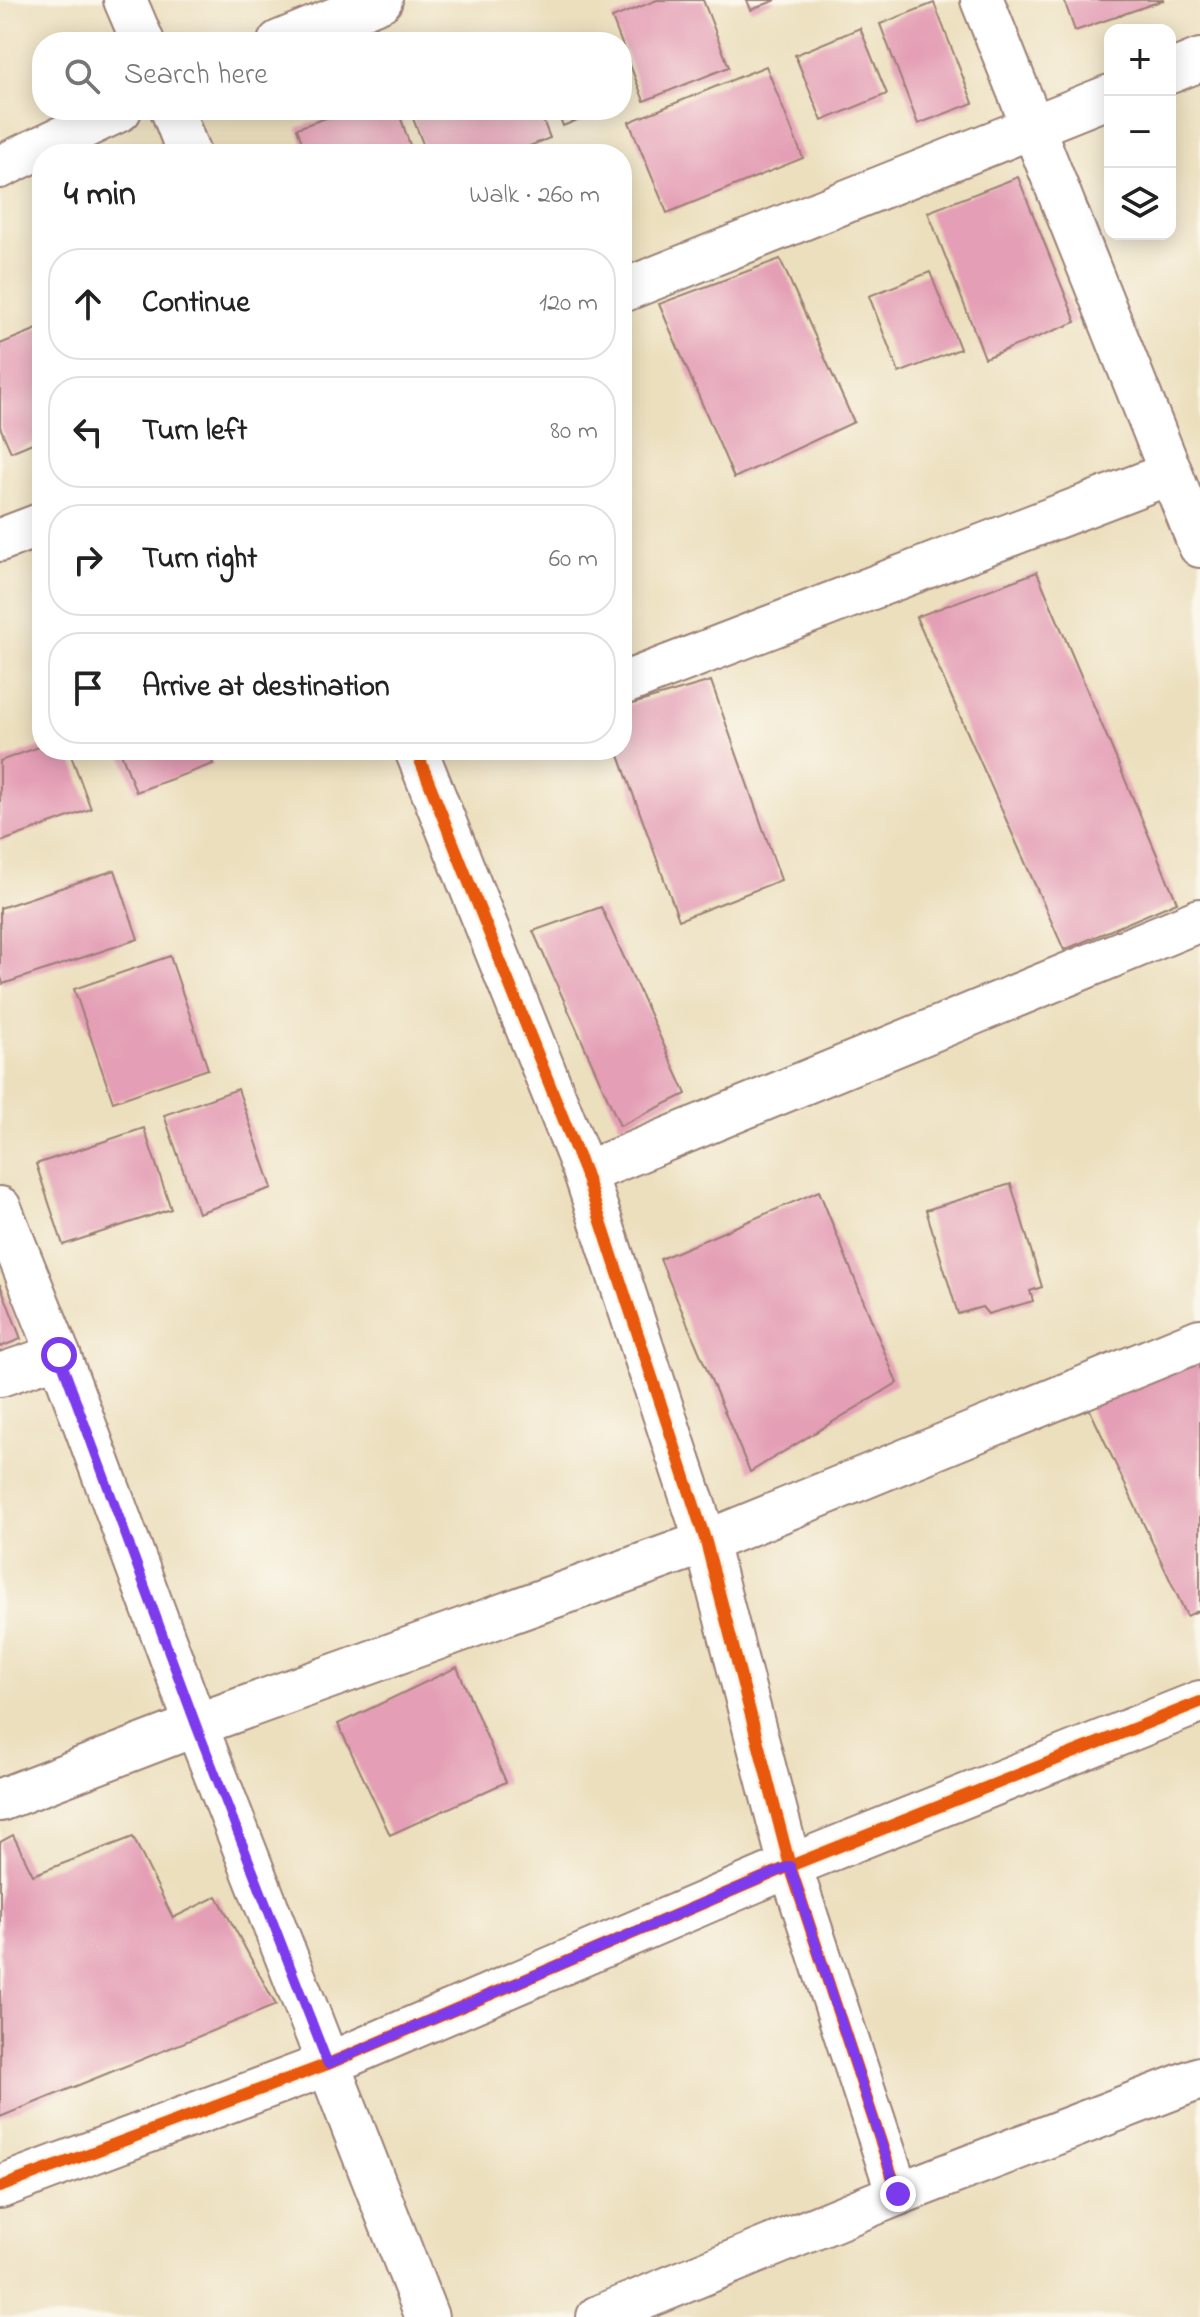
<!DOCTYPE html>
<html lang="en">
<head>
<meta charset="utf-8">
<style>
	:root { --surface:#fff; --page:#f2f2f2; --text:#222; --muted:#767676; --line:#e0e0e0 }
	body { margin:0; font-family:"Indie Flower",sans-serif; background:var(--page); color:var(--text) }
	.controls { position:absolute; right:24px; top:24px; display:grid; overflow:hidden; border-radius:16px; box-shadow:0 4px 20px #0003 }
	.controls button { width:72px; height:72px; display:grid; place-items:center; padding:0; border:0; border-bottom:2px solid var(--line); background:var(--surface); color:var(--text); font:40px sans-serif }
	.stop { position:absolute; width:24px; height:24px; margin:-18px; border:6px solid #7c3aed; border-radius:50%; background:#fff }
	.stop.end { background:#7c3aed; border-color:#fff; box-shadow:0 2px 8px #0008 }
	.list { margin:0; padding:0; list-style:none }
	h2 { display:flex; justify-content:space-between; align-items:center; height:104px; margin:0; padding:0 32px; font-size:34px }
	h2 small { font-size:26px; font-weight:400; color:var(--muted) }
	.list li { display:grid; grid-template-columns:52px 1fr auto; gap:24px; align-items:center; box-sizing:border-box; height:112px; margin:0 16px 16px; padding:0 16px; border:2px solid var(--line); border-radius:32px }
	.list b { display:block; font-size:30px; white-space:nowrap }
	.list em { font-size:26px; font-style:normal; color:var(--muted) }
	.icon { flex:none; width:44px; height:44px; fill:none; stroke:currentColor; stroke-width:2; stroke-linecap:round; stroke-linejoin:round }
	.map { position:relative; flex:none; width:1200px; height:2317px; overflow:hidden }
	.search { position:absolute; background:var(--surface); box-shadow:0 4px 20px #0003; left:32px; top:32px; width:600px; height:88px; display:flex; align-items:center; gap:20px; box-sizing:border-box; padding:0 28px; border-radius:32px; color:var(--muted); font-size:30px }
	.panel { position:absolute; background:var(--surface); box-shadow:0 4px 20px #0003; left:32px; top:144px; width:600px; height:616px; border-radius:32px }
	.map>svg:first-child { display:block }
</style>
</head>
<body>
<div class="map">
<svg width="1200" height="2317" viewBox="0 0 1200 2317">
	<rect width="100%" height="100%" fill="#fbf7ec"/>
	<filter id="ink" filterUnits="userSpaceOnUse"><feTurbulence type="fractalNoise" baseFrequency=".0125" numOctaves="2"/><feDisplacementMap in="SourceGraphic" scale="16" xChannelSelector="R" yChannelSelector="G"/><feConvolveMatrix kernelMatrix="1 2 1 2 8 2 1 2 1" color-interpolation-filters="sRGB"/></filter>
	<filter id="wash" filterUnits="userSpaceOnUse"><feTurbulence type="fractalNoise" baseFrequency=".006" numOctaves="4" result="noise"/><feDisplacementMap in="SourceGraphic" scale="32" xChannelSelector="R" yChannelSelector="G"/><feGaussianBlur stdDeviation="1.8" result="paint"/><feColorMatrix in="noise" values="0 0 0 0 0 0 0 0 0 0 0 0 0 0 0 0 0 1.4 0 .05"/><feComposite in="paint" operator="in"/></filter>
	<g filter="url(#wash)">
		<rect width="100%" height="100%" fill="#ecdfbe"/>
		<g id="blocks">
			<!-- building -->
			<g fill="#e49eb5">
				<polygon points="657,0 703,0 729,67 644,101 612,18"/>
				<polygon points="747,0 776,0 751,10"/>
				<polygon points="1064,0 1164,0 1075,31"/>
				<polygon points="934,3 973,103 918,124 880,24"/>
				<polygon points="860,28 887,94 822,121 795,55"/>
				<polygon points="766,66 803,158 667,213 629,122"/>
				<polygon points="349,110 398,110 413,154 306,154 297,128"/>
				<polygon points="539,110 550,138 509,154 427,154 410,111"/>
				<polygon points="557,110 602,110 563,126"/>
				<polygon points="1018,177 1076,322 985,358 928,212"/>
				<polygon points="780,259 854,422 734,478 659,304"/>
				<polygon points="930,272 960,349 899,373 869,296"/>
				<polygon points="42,327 42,439 11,452 0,427 0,344"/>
				<polygon points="1037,572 1177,902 1064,950 916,617"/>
				<polygon points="711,681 781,880 679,920 617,750 622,750 622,707"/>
				<polygon points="42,746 42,750 69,750 91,809 0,842 0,761"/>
				<polygon points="120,750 207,750 213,764 136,792"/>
				<polygon points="222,750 245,750 225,758"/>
				<polygon points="115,870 138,939 3,984 0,974 0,908"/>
				<polygon points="601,907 686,1094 620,1126 533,931"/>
				<polygon points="170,956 208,1069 113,1102 74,989"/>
				<polygon points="238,1089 272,1188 198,1213 164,1115"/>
				<polygon points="144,1128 171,1209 63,1245 36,1164"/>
				<polygon points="1011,1184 1042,1287 1030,1291 1033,1301 988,1314 982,1307 958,1314 926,1210"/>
				<polygon points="819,1191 897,1383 750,1472 660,1259"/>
				<polygon points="0,1284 21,1339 0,1347"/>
				<polygon points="1200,1353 1200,1610 1187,1616 1088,1406"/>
				<polygon points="457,1667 506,1782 390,1835 338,1724"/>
				<polygon points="13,1835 33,1875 133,1837 173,1918 217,1896 276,2005 0,2117 0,1842"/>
			</g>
		</g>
	</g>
	<g filter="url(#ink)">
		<use href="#blocks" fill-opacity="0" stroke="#9b7f74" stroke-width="2"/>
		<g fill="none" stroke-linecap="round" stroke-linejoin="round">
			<defs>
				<g id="street">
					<polyline points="125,0 143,42"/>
					<polyline points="982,0 1200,546"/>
					<polyline points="279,42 381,0"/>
					<polyline points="1170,72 1200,60"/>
					<polyline points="172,110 189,154"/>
					<polyline points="0,167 120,110"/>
					<polyline points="622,291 1110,96"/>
					<polyline points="0,540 42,524"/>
					<polyline points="622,684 1171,473"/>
					<polyline points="416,750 585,1173 706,1542 790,1866 898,2194"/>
					<polyline points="585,1173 1200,920"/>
					<polyline points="0,1208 59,1355 196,1725 427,2317"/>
					<polyline points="0,1375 59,1355"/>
					<polyline points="0,1800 196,1725 706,1542 1200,1340"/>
					<polyline points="0,2187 328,2064 790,1866 1200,1702"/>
					<polyline points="598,2317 898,2194 1200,2078"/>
				</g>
			</defs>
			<!-- street casing -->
			<use href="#street" stroke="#9b7f74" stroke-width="46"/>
			<!-- street -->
			<use href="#street" stroke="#fff" stroke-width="42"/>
			<defs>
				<g id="cycleway">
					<polyline points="416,750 585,1173 706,1542 790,1866 898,2194"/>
					<polyline points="0,2187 328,2064 790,1866 1200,1702"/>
				</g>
			</defs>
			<!-- cycleway casing -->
			<use href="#cycleway" stroke="#fbf7ec" stroke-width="17"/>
			<!-- cycleway -->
			<use href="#cycleway" stroke="#e8590c" stroke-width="12"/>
		</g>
	</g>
	<g fill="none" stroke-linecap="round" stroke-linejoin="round" filter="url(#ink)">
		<!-- route -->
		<polyline stroke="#7c3aed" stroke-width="10" points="59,1355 196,1725 328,2064 790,1866 898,2194"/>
	</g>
</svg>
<div class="controls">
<button>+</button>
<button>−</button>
<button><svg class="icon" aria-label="layers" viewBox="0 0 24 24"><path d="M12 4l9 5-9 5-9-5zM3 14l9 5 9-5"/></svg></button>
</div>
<div class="stop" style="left:59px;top:1355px"></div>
<div class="stop end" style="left:898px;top:2194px"></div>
<div class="search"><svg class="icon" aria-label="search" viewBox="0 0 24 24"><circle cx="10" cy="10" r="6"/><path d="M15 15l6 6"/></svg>Search here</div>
<section class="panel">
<h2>4 min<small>Walk · 260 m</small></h2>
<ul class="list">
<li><svg class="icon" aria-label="ahead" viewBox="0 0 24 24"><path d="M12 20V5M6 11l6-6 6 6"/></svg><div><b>Continue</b></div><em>120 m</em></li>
<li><svg class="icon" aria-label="left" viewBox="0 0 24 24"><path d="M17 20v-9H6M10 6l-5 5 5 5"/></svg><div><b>Turn left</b></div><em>80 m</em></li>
<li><svg class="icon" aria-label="right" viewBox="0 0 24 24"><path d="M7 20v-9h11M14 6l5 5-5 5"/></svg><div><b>Turn right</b></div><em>60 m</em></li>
<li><svg class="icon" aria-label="arrive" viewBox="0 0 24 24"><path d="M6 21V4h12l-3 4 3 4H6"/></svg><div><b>Arrive at destination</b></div></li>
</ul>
</section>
</div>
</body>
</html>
